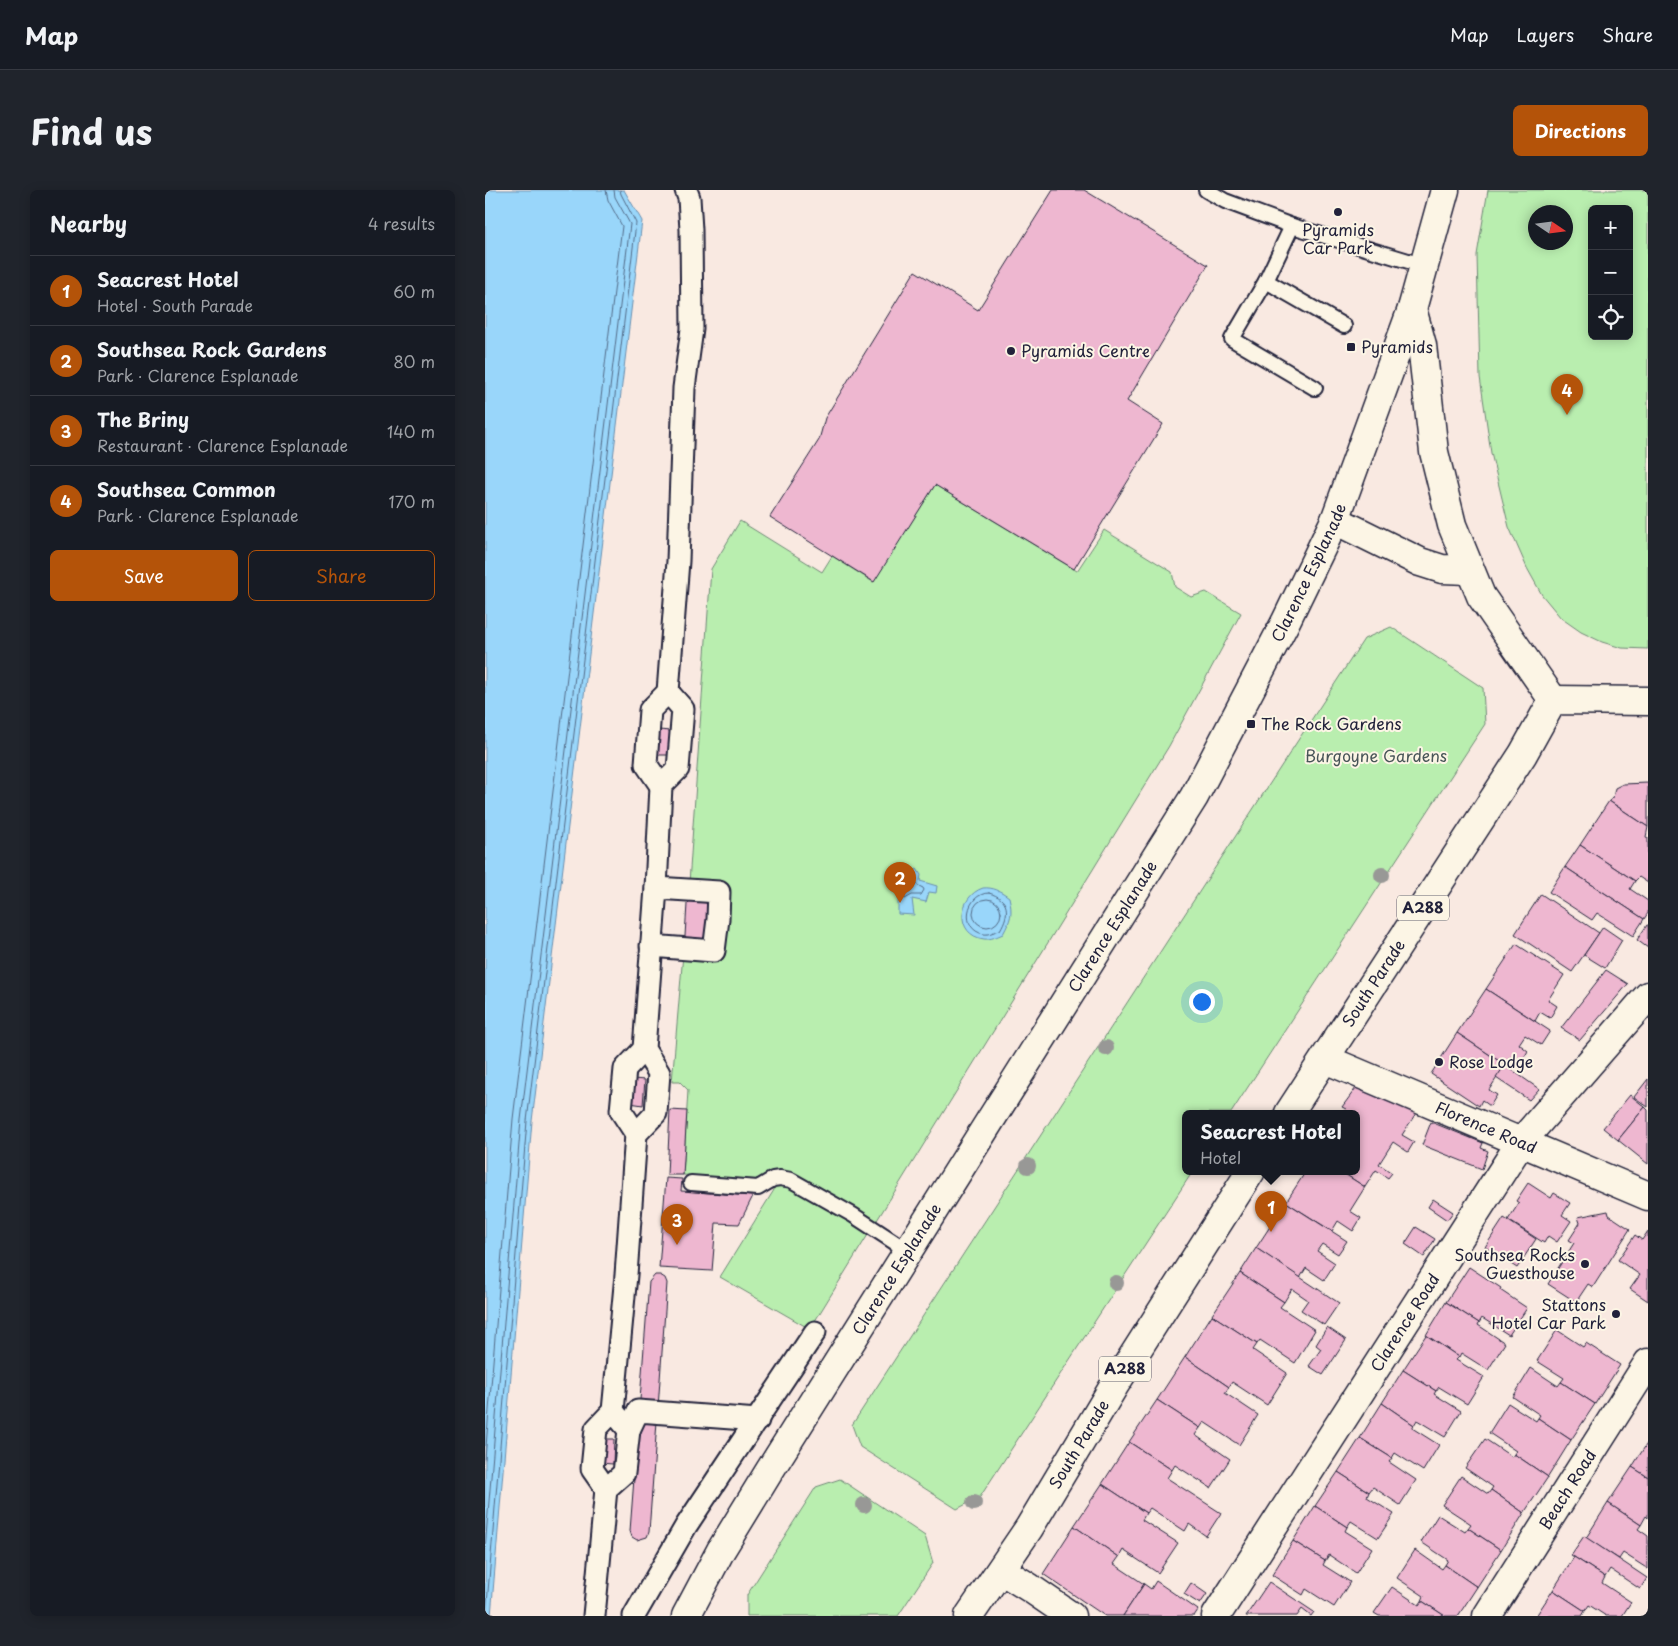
<!DOCTYPE html>
<html lang="en">
<head>
<meta charset="utf-8">
<style>
	:root { --surface:#171b24; --page:#20242c; --text:#f1f3f6; --muted:#9ea1a6; --line:#363941; --accent:#b45309 }
	body { margin:0; font-family:"Playpen Sans",sans-serif; background:var(--page); color:var(--text) }
	.controls { position:absolute; right:15px; top:15px; display:grid; overflow:hidden; border-radius:8px; box-shadow:0 2px 12px #0003 }
	.controls button { width:45px; height:45px; display:grid; place-items:center; padding:0; border:0; border-bottom:1px solid var(--line); background:var(--surface); color:var(--text); font:25px sans-serif }
	.compass { position:absolute; left:1043px; top:15px; width:45px; height:45px; border-radius:50%; background:var(--surface); box-shadow:0 2px 12px #0003; rotate:103deg }
	.you { position:absolute; left:716px; top:811px; width:18px; height:18px; margin:-12px; border:4px solid #fff; border-radius:50%; background:#1a73e8; box-shadow:0 0 0 8px #1a73e833 }
	.badge { display:grid; place-items:center; width:32px; height:32px; border-radius:50%; background:var(--accent); color:#fff; font-size:16px; font-weight:700 }
	.pin { position:absolute; translate:-50% -41px; filter:drop-shadow(0 1px 2px #0008) }
	.pin::after { content:''; position:absolute; top:26px; width:18px; height:15px; background:inherit; clip-path:polygon(0 0,100% 0,50% 100%) }
	.popup { position:absolute; left:697px; top:920px; width:178px; height:65px; box-sizing:border-box; display:grid; place-content:center; border-radius:8px; background:var(--surface); filter:drop-shadow(0 1px 4px #0005); font-size:16px; white-space:nowrap; color:var(--muted) }
	.popup b { font-size:19px; color:var(--text) }
	.popup::after { content:''; position:absolute; left:50%; top:100%; margin-left:-10px; border:10px solid transparent; border-top-color:var(--surface) }
	.list { margin:0; padding:0; list-style:none }
	h2 { display:flex; justify-content:space-between; align-items:center; height:65px; margin:0; padding:0 20px; font-size:21px }
	h2 small { font-size:16px; font-weight:400; color:var(--muted) }
	.list li { display:grid; grid-template-columns:32px 1fr auto; gap:15px; align-items:center; box-sizing:border-box; height:70px; padding:0 20px; border-top:1px solid var(--line) }
	.list b { display:block; font-size:19px; white-space:nowrap }
	.list p { margin:0; font-size:16px; white-space:nowrap; color:var(--muted) }
	.list em { font-size:16px; font-style:normal; color:var(--muted) }
	.actions { display:flex; gap:10px; padding:15px 20px }
	.actions a { flex:1; padding:11px 0; border:1px solid var(--accent); border-radius:8px; text-align:center; font-size:18px; color:var(--accent) }
	.actions .main { background:var(--accent); color:#fff }
	.icon { flex:none; width:28px; height:28px; fill:none; stroke:currentColor; stroke-width:2; stroke-linecap:round; stroke-linejoin:round }
	.map { position:relative; flex:none; width:1163px; height:1426px; overflow:hidden; border-radius:8px }
	header { display:flex; align-items:center; gap:30px; box-sizing:border-box; height:70px; padding:0 25px; background:var(--surface); border-bottom:1px solid var(--line) }
	header strong { font-size:24px }
	nav { display:flex; gap:28px; margin-inline-start:auto; font-size:18px }
	.intro { display:flex; align-items:center; justify-content:space-between; box-sizing:border-box; height:120px; padding:0 30px }
	h1 { margin:0; font-size:35px }
	.button { padding:12px 22px; border-radius:8px; background:var(--accent); color:#fff; font-size:18px; font-weight:700 }
	main { display:flex; gap:30px; padding:0 30px }
	aside { flex:1; background:var(--surface); border-radius:8px; box-shadow:0 2px 12px #0003 }
	.map>svg:first-child { display:block }
</style>
</head>
<body>
<header>
<strong>Map</strong>
<nav><a>Map</a><a>Layers</a><a>Share</a></nav>
</header>
<div class="intro"><h1>Find us</h1><a class="button">Directions</a></div>
<main>
<aside>
<h2>Nearby<small>4 results</small></h2>
<ul class="list">
<li><span class="badge">1</span><div><b>Seacrest Hotel</b><p>Hotel · South Parade</p></div><em>60 m</em></li>
<li><span class="badge">2</span><div><b>Southsea Rock Gardens</b><p>Park · Clarence Esplanade</p></div><em>80 m</em></li>
<li><span class="badge">3</span><div><b>The Briny</b><p>Restaurant · Clarence Esplanade</p></div><em>140 m</em></li>
<li><span class="badge">4</span><div><b>Southsea Common</b><p>Park · Clarence Esplanade</p></div><em>170 m</em></li>
</ul>
<div class="actions"><a class="main">Save</a><a>Share</a></div>
</aside>
<div class="map">
<svg width="1163" height="1426" viewBox="0 0 1163 1426">
	<rect width="100%" height="100%" fill="#f9e9e1"/>
	<filter id="ink" filterUnits="userSpaceOnUse"><feTurbulence type="fractalNoise" baseFrequency=".02" numOctaves="2"/><feDisplacementMap in="SourceGraphic" scale="10" xChannelSelector="R" yChannelSelector="G"/><feConvolveMatrix kernelMatrix="1 2 1 2 8 2 1 2 1" color-interpolation-filters="sRGB"/></filter>
	<g filter="url(#ink)">
		<!-- green -->
		<g fill="#b9eeaf" stroke="#6e8875" fill-rule="evenodd">
			<path d="M1003,0H1163V459L1137,458L1117,452L1096,442L1076,428L1057,405L1042,378L1024,337L1006,263L995,187L992,65ZM1107,19H1144V146H1107ZM1080,22V52H1050V22Z"/>
			<polygon points="450,295 592,381 619,340 687,382 690,397 706,407 721,402 756,423 684,556 325,1139 235,1087 289,1000 289,996 279,990 198,985 203,900 195,892 187,892 198,764 235,767 243,695 204,693 226,379 255,331 337,382 347,366 388,392"/>
			<polygon points="906,437 998,498 1000,534 746,923 701,923 701,981 708,981 495,1307 472,1319 375,1257 367,1235 879,449"/>
			<polygon points="355,1289 440,1346 448,1373 413,1426 262,1426 262,1405 331,1297"/>
		</g>
		<!-- water -->
		<g fill="#99d6fa" stroke="#698eae">
			<polygon points="0,0 139,0 157,31 47,931 6,1426 0,1426"/>
			<path d="M432,679L436,685L435,691L452,696L451,703L444,702L441,712L427,709L429,725L413,724C413,703 413,691 432,679Z"/>
			<path d="M498,698C508,697 516,701 524,707C528,724 526,729 518,744C513,746 505,750 499,749C469,745 473,706 498,698Z"/>
		</g>
		<g fill="none" stroke-linecap="round" stroke-linejoin="round">
			<!-- shore -->
			<g stroke="#526a87" stroke-width="1">
				<polygon points="426,689 429,689 432,695 438,698 439,700 436,705 427,705 420,709 418,704"/>
				<path d="M504,703C525,709 525,723 515,740C510,741 504,745 499,744C474,740 481,703 504,703Z"/>
				<circle cx="502" cy="723" r="14"/>
				<polyline points="0,1269 28,929 137,36 123,10 121,0"/>
				<polyline points="0,1359 36,930 145,34 130,7 129,0"/>
				<polyline points="1,1426 42,931 151,33 136,4 135,0"/>
			</g>
		</g>
		<!-- building -->
		<g fill="#eeb7d0" stroke="#22223b">
			<polygon points="568,0 599,0 723,75 642,211 678,234 589,379 450,295 389,392 285,327 334,250 340,228 430,81 493,120"/>
			<polygon points="174,540 185,541 184,565 172,565"/>
			<polygon points="1163,593 1163,637 1124,611 1128,608 1130,598 1138,594"/>
			<polygon points="1124,611 1163,637 1161,647 1163,648 1163,693 1154,687 1150,691 1095,655"/>
			<polygon points="1095,655 1150,691 1145,699 1163,711 1163,723 1159,729 1080,677"/>
			<polygon points="1080,677 1159,729 1148,746 1112,723 1107,730 1064,702"/>
			<polygon points="1056,704 1114,743 1087,782 1030,744"/>
			<polygon points="210,706 222,706 229,715 226,748 218,755 206,753 200,746 202,714"/>
			<polygon points="1162,735 1163,735 1163,758 1152,750"/>
			<polygon points="1118,737 1137,750 1120,778 1099,765"/>
			<polygon points="1031,754 1079,785 1063,810 1072,816 1065,828 1055,822 1050,831 1001,799"/>
			<polygon points="1121,780 1143,794 1095,850 1076,838"/>
			<polygon points="1001,799 1065,841 1056,855 1040,845 1034,854 1043,861 1035,874 1025,867 1020,875 972,843"/>
			<polygon points="972,843 1020,875 1004,900 1012,905 1005,916 997,910 994,916 946,884"/>
			<polygon points="1020,875 1054,899 1044,910 1011,888"/>
			<polygon points="148,889 160,890 158,915 145,913"/>
			<polygon points="1163,889 1163,917 1149,907"/>
			<polygon points="871,898 931,923 917,945 929,952 923,962 908,952 894,974 907,983 903,988 891,980 880,997 855,981 871,981 871,923 858,923 861,919 857,917"/>
			<polygon points="1145,905 1160,917 1133,950 1118,938"/>
			<polygon points="1160,917 1163,920 1163,974 1133,950"/>
			<polygon points="185,920 202,921 198,985 182,985"/>
			<polygon points="946,932 998,953 996,958 1003,961 997,979 937,955"/>
			<polygon points="821,981 855,981 880,997 865,1021 876,1028 868,1041 853,1031 847,1041 801,1012"/>
			<polygon points="181,988 197,989 196,1001 268,1006 254,1034 231,1033 227,1081 174,1078"/>
			<polygon points="1043,993 1066,1008 1069,1003 1085,1013 1077,1025 1086,1031 1072,1052 1063,1046 1059,1053 1023,1030 1034,1013 1031,1011"/>
			<polygon points="948,1009 968,1022 962,1030 943,1017"/>
			<polygon points="801,1012 862,1051 853,1064 837,1054 832,1061 850,1073 839,1090 821,1078 815,1088 771,1058"/>
			<polygon points="1123,1021 1124,1025 1145,1039 1108,1097 1103,1094 1091,1112 1063,1094 1089,1053 1084,1050 1095,1033 1093,1027"/>
			<polygon points="1019,1028 1051,1049 1032,1078 1000,1057"/>
			<polygon points="931,1037 950,1049 939,1067 920,1054"/>
			<polygon points="1163,1041 1163,1111 1145,1099 1155,1085 1133,1070 1150,1045 1157,1050"/>
			<polygon points="771,1058 854,1113 839,1135 816,1120 823,1110 807,1099 799,1112 755,1083"/>
			<polygon points="984,1077 1016,1098 1015,1100 1042,1118 1024,1145 997,1128 994,1133 961,1112"/>
			<polygon points="755,1083 799,1112 795,1117 830,1140 810,1173 775,1150 772,1154 727,1125"/>
			<polygon points="170,1085 175,1085 180,1088 182,1093 164,1342 162,1347 152,1350 147,1347 145,1341 164,1092"/>
			<polygon points="961,1112 994,1133 993,1135 1020,1153 1003,1180 976,1163 974,1167 941,1145"/>
			<polygon points="727,1125 772,1154 768,1160 802,1183 782,1215 747,1192 744,1197 700,1167"/>
			<polygon points="842,1137 861,1150 838,1185 824,1176 836,1159 831,1155"/>
			<polygon points="1072,1140 1098,1157 1101,1153 1135,1175 1110,1214 1076,1192 1079,1188 1052,1171"/>
			<polygon points="941,1145 974,1167 971,1170 999,1187 982,1214 954,1197 951,1201 918,1180"/>
			<polygon points="700,1167 744,1197 740,1203 773,1225 754,1255 719,1232 715,1238 672,1210"/>
			<polygon points="1046,1178 1073,1196 1076,1192 1110,1214 1086,1250 1053,1228 1055,1225 1028,1207"/>
			<polygon points="918,1180 951,1201 949,1204 976,1221 960,1247 932,1230 929,1235 897,1213"/>
			<polygon points="672,1210 715,1238 710,1245 745,1269 726,1298 690,1275 687,1280 644,1252"/>
			<polygon points="897,1213 929,1235 927,1238 954,1255 938,1281 910,1263 907,1268 875,1248"/>
			<polygon points="1023,1213 1051,1231 1053,1228 1086,1250 1063,1287 1029,1264 1031,1261 1004,1243"/>
			<polygon points="875,1248 907,1268 904,1272 931,1290 915,1315 888,1297 884,1302 853,1282"/>
			<polygon points="117,1249 129,1249 128,1274 115,1273"/>
			<polygon points="1000,1249 1027,1267 1029,1264 1063,1287 1039,1323 1006,1300 1008,1297 980,1278"/>
			<polygon points="644,1252 687,1280 682,1288 736,1323 721,1346 704,1334 700,1341 665,1318 661,1323 617,1294"/>
			<polygon points="1163,1252 1163,1287 1147,1277"/>
			<polygon points="1147,1277 1163,1287 1163,1328 1161,1326 1156,1335 1123,1313"/>
			<polygon points="853,1282 884,1302 882,1307 909,1324 893,1348 866,1331 862,1337 830,1316"/>
			<polygon points="976,1286 1003,1304 1006,1300 1039,1323 1016,1360 983,1338 986,1334 957,1315"/>
			<polygon points="617,1294 661,1323 657,1330 693,1353 673,1383 638,1360 634,1367 589,1336"/>
			<polygon points="1123,1313 1156,1335 1153,1339 1163,1346 1163,1379 1138,1363 1134,1369 1101,1348"/>
			<polygon points="830,1316 862,1337 860,1341 887,1358 871,1383 844,1365 840,1371 808,1351"/>
			<polygon points="953,1325 980,1342 983,1338 1016,1360 992,1397 960,1375 963,1370 936,1352"/>
			<polygon points="589,1336 634,1367 629,1374 659,1394 638,1426 620,1426 558,1384"/>
			<polygon points="1099,1346 1162,1388 1155,1399 1125,1379 1120,1387 1086,1365"/>
			<polygon points="808,1351 840,1371 838,1375 865,1392 849,1417 821,1399 818,1405 787,1385"/>
			<polygon points="930,1360 957,1379 960,1375 992,1397 973,1426 960,1426 937,1411 939,1406 912,1388"/>
			<polygon points="1089,1367 1120,1387 1117,1393 1146,1412 1137,1426 1121,1426 1104,1415 1100,1421 1068,1400"/>
			<polygon points="671,1391 713,1420 709,1426 638,1426 659,1394 666,1399"/>
			<polygon points="784,1392 829,1422 826,1426 817,1419 812,1426 761,1426"/>
			<polygon points="706,1393 722,1404 715,1414 699,1404"/>
			<polygon points="907,1397 934,1415 937,1411 960,1426 894,1426 889,1423"/>
			<polygon points="1068,1400 1100,1421 1097,1426 1051,1426"/>
		</g>
		<g fill="none" stroke-linecap="round" stroke-linejoin="round">
			<defs>
				<g id="service">
					<polyline points="721,0 740,11 807,36 940,76"/>
					<polyline points="807,36 781,91 747,149 830,198"/>
					<polyline points="781,91 859,136"/>
					<polyline points="206,993 273,998 288,989 295,988 306,990 368,1025 423,1061"/>
				</g>
				<g id="pedestrian">
					<polyline points="176,596 161,574 165,520 183,502"/>
					<polyline points="166,756 229,761 233,729 234,702 171,698"/>
					<polyline points="151,944 136,921 140,879 159,859"/>
					<polyline points="144,1240 153,1221 273,1230"/>
					<polyline points="121,1299 107,1279 111,1239 128,1221"/>
					<polyline points="109,1426 121,1299 139,1283 144,1240 128,1221 141,1085 151,944 171,923 174,883 159,859 171,698 176,596 193,579 198,519 183,502 193,371 199,198 207,139 206,40 204,8 201,0"/>
					<polyline points="149,1426 201,1336 330,1142"/>
				</g>
				<g id="minor">
					<polyline points="927,119 937,155 949,262 967,335 996,406 1068,510"/>
					<polyline points="850,330 935,372 957,379 984,380"/>
					<path id="s1" d="M840,869L1163,1006"/>
					<polyline points="516,1380 545,1398 586,1426"/>
					<path id="s2" d="M731,1426L1036,952L1163,806"/>
					<path id="s3" d="M1002,1426L1163,1173"/>
				</g>
				<g id="tertiary">
					<path id="s4" d="M201,1426L236,1360L285,1280L709,607L800,433L850,330L927,119L960,0"/>
				</g>
				<g id="primary">
					<path id="s5" d="M804,923L1038,564L1068,510L1163,511"/>
					<path id="s6" d="M484,1426L544,1338L629,1196L766,981"/>
				</g>
			</defs>
			<!-- service casing -->
			<use href="#service" stroke="#22223b" stroke-width="18"/>
			<!-- pedestrian casing -->
			<use href="#pedestrian" stroke="#22223b" stroke-width="25"/>
			<!-- minor casing -->
			<use href="#minor" stroke="#22223b" stroke-width="31"/>
			<!-- tertiary casing -->
			<use href="#tertiary" stroke="#22223b" stroke-width="31"/>
			<!-- primary casing -->
			<use href="#primary" stroke="#22223b" stroke-width="31"/>
			<!-- service -->
			<use href="#service" stroke="#fcf5e5" stroke-width="14"/>
			<!-- pedestrian -->
			<use href="#pedestrian" stroke="#fcf5e5" stroke-width="21"/>
			<!-- minor -->
			<use href="#minor" stroke="#fcf5e5" stroke-width="28"/>
			<!-- tertiary -->
			<use href="#tertiary" stroke="#fcf5e5" stroke-width="28"/>
			<!-- primary -->
			<use href="#primary" stroke="#fcf5e5" stroke-width="28"/>
		</g>
		<!-- trees -->
		<g fill="#989896">
			<circle cx="897" cy="685" r="8"/>
			<circle cx="621" cy="858" r="8"/>
			<circle cx="543" cy="976" r="8"/>
			<circle cx="631" cy="1093" r="8"/>
			<circle cx="489" cy="1313" r="8"/>
			<circle cx="379" cy="1315" r="8"/>
		</g>
	</g>
	<!-- markers -->
	<g fill="#22223b" stroke="#fcf5e5" stroke-width="2">
		<circle cx="853" cy="22" r="5"/>
		<rect x="861" y="152" width="10" height="10" rx="2.5"/>
		<circle cx="526" cy="161" r="5"/>
		<rect x="761" y="529" width="10" height="10" rx="2.5"/>
		<circle cx="954" cy="872" r="5"/>
		<circle cx="1100" cy="1074" r="5"/>
		<circle cx="1131" cy="1124" r="5"/>
	</g>
	<g text-anchor="middle" stroke-width="4" stroke-linejoin="round" paint-order="stroke">
		<!-- shield labels -->
		<g fill="#fcf5e5" stroke="#63616e" stroke-width="1">
			<rect x="912" y="705.5" width="52" height="25" rx="4"/>
			<rect x="614" y="1166.5" width="52" height="25" rx="4"/>
		</g>
		<g font-size="15" font-weight="bold" fill="#22223b">
			<text x="938" y="723">A288</text>
			<text x="640" y="1184">A288</text>
		</g>
		<!-- poi labels -->
		<g font-size="16" fill="#22223b" stroke="#fcf5e5" text-anchor="start">
			<text x="853" y="46" text-anchor="middle">Pyramids<tspan x="853" dy="18">Car Park</tspan></text>
			<text x="876" y="163">Pyramids</text>
			<text x="536" y="167">Pyramids Centre</text>
			<text x="776" y="540">The Rock Gardens</text>
			<text x="964" y="878">Rose Lodge</text>
			<text x="1090" y="1071" text-anchor="end">Southsea Rocks<tspan x="1090" dy="18">Guesthouse</tspan></text>
			<text x="1121" y="1121" text-anchor="end">Stattons<tspan x="1121" dy="18">Hotel Car Park</tspan></text>
		</g>
		<!-- street labels -->
		<g font-size="16" fill="#22223b" stroke="#fcf5e5">
			<text dy="6" stroke="none"><textPath href="#s4" startOffset="1216">Clarence Esplanade</textPath></text>
			<text dy="6" stroke="none"><textPath href="#s4" startOffset="811">Clarence Esplanade</textPath></text>
			<text dy="6" stroke="none"><textPath href="#s5" startOffset="155">South Parade</textPath></text>
			<text dy="6" stroke="none"><textPath href="#s1" startOffset="175">Florence Road</textPath></text>
			<text dy="6" stroke="none"><textPath href="#s4" startOffset="406">Clarence Esplanade</textPath></text>
			<text dy="6" stroke="none"><textPath href="#s2" startOffset="349">Clarence Road</textPath></text>
			<text dy="6" stroke="none"><textPath href="#s6" startOffset="204">South Parade</textPath></text>
			<text dy="6" stroke="none"><textPath href="#s3" startOffset="150">Beach Road</textPath></text>
		</g>
		<!-- park labels -->
		<g font-size="16" fill="#485558" stroke="#fcf5e5">
			<text x="891" y="572">Burgoyne Gardens</text>
		</g>
	</g>
</svg>
<div class="controls">
<button>+</button>
<button>−</button>
<button><svg class="icon" aria-label="locate" viewBox="0 0 24 24"><circle cx="12" cy="12" r="6"/><path d="M12 2v4M12 18v4M2 12h4M18 12h4"/></svg></button>
</div>
<svg class="compass" viewBox="-18 -18 36 36"><path d="M0-13l5 13h-10z" fill="#e53935"/><path d="M0 13l5-13h-10z" fill="#9ea1a6"/></svg>
<div class="you"></div>
<div class="pin badge" style="left:786px;top:1042px">1</div>
<div class="popup"><b>Seacrest Hotel</b>Hotel</div>
<div class="pin badge" style="left:415px;top:713px">2</div>
<div class="pin badge" style="left:192px;top:1055px">3</div>
<div class="pin badge" style="left:1082px;top:225px">4</div>
</div>
</main>
</body>
</html>
